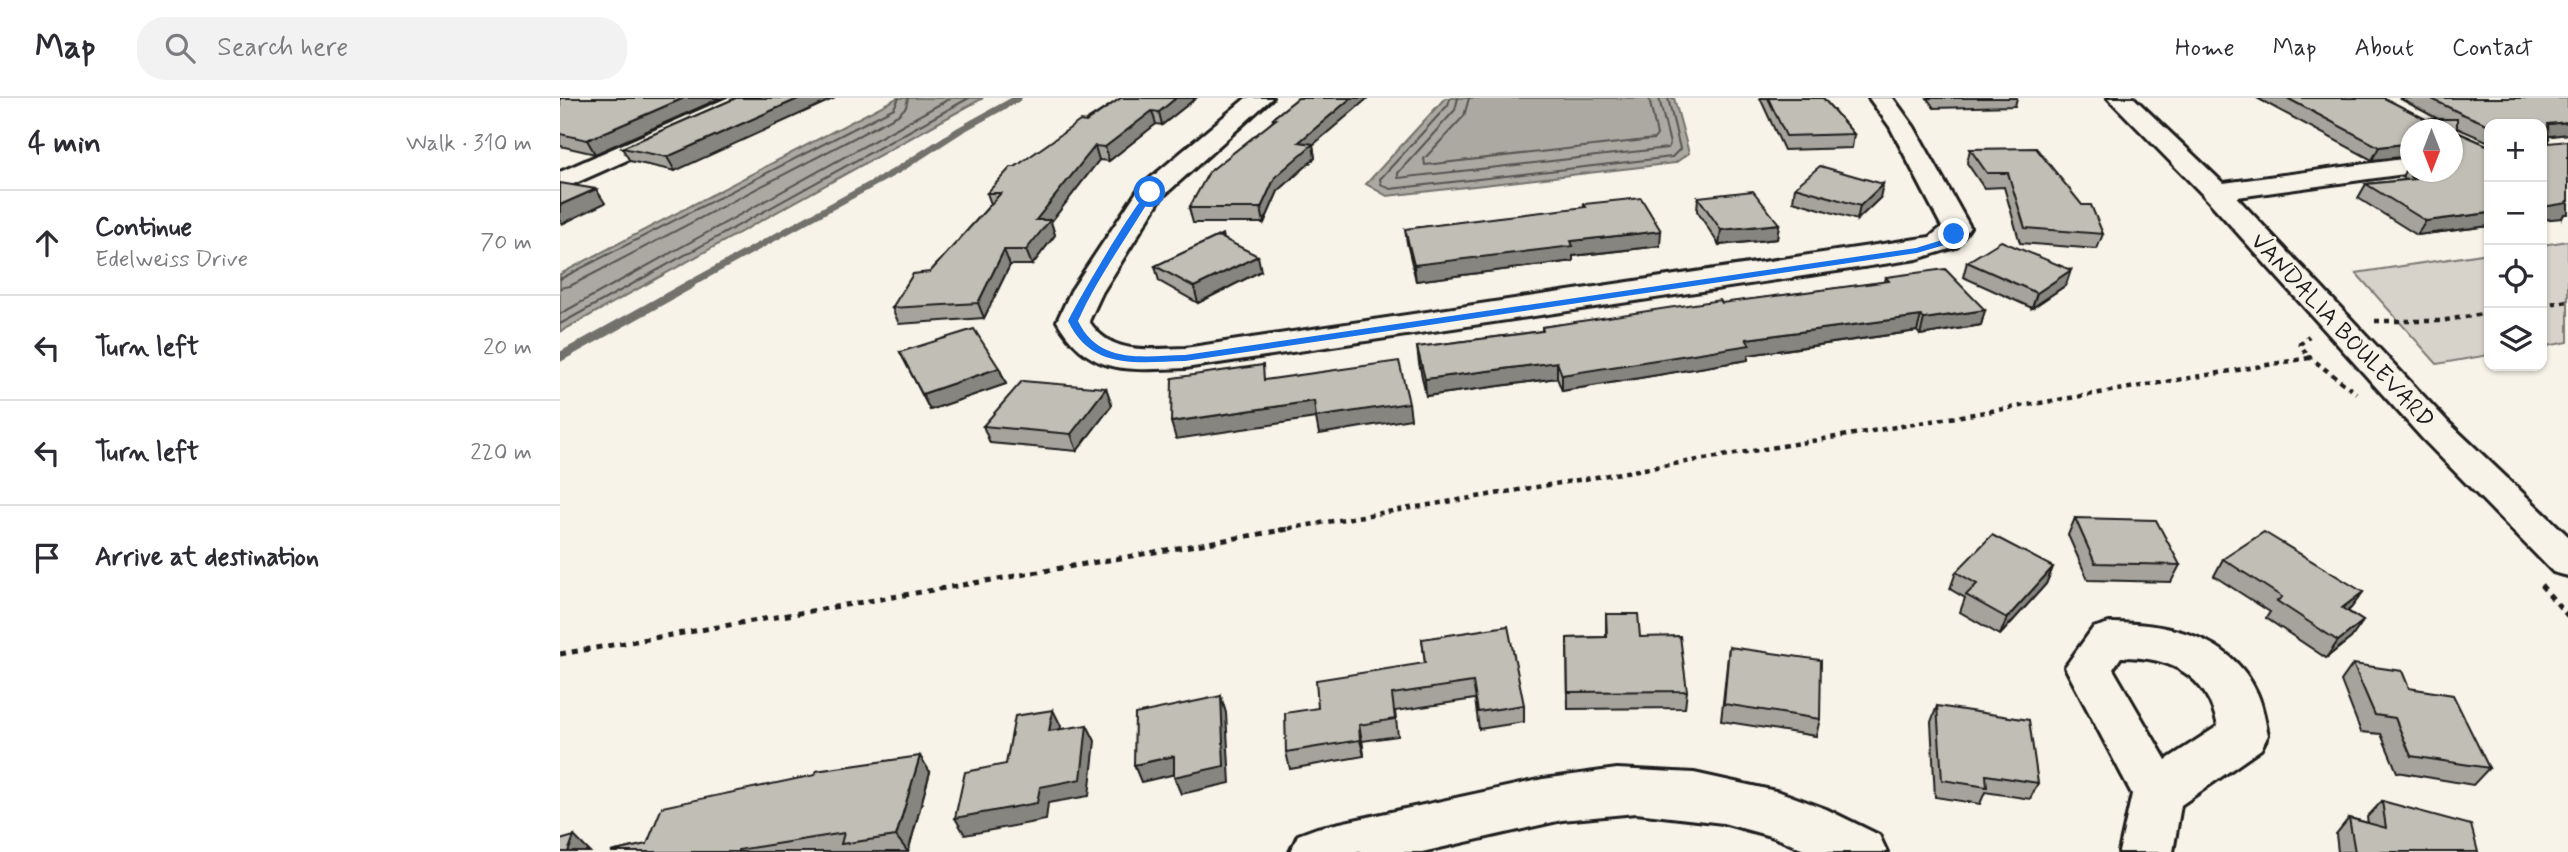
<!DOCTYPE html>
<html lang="en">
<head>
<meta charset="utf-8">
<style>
	:root { --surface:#fff; --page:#f2f2f3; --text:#2b2b33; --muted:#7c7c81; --line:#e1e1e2 }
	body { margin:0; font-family:Mynerve,sans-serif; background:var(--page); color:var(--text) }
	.controls { position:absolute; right:21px; top:21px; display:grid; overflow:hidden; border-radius:14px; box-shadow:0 2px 5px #0004 }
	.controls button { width:63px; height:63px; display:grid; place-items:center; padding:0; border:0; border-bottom:2px solid var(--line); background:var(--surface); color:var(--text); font:35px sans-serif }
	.compass { position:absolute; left:1840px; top:21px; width:63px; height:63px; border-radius:50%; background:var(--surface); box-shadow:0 2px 5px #0004; rotate:180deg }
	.stop { position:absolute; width:21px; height:21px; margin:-16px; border:5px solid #1a73e8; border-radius:50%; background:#fff }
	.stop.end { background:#1a73e8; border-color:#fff; box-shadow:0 2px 7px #0008 }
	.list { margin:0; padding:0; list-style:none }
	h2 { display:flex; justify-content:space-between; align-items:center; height:91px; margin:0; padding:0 28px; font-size:30px }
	h2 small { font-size:23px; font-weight:400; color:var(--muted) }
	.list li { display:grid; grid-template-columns:46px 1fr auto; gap:21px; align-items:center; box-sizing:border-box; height:105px; padding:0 28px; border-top:2px solid var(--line) }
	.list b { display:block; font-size:26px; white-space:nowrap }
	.list p { margin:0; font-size:23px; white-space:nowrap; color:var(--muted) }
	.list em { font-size:23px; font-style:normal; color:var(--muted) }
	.icon { flex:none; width:38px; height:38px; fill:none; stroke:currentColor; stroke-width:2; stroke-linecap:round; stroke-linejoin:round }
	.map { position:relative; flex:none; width:2008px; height:754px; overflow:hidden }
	header { display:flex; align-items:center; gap:42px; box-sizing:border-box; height:98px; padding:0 35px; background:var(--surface); border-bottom:2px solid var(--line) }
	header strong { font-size:33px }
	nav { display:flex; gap:38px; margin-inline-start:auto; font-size:24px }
	.search { width:490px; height:63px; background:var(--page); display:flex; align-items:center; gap:18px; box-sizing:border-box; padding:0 24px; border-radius:28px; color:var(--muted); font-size:26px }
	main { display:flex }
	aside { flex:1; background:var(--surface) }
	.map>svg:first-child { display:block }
</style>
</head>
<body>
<header>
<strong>Map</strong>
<div class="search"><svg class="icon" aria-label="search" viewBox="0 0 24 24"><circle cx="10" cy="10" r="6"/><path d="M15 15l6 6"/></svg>Search here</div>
<nav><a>Home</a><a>Map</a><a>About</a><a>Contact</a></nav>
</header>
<main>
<aside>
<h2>4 min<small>Walk · 310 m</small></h2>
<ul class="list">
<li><svg class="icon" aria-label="ahead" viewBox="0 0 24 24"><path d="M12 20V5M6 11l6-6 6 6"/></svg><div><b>Continue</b><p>Edelweiss Drive</p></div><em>70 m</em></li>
<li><svg class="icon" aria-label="left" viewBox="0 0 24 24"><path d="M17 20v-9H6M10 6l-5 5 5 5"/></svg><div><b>Turn left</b></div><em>20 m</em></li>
<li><svg class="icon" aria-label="left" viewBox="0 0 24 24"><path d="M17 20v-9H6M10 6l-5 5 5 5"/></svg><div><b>Turn left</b></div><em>220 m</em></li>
<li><svg class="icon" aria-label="arrive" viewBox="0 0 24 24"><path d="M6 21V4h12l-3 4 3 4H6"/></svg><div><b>Arrive at destination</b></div></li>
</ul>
</aside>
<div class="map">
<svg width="2008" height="754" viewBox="0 0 2008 754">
	<rect width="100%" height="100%" fill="#f7f3e8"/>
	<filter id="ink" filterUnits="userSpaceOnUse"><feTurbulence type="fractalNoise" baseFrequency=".0143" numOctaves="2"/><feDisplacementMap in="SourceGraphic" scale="14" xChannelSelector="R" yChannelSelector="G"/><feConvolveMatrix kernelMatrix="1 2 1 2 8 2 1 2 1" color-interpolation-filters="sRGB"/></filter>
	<g filter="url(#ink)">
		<!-- green -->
		<g fill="#d7d3cb" stroke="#7a7874" stroke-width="2">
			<polygon points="2008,143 2008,244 1982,249 1982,147"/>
			<polygon points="1929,155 1929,257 1877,266 1796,175"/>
		</g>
		<!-- water -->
		<g fill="#aca9a2" stroke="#72716c" stroke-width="2">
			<polygon points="337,0 423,0 0,234 0,176"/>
			<polygon points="885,0 1114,0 1129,55 1115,65 827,98 806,86"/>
		</g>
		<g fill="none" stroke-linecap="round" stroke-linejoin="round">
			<!-- shore -->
			<g stroke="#565452" stroke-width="2">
				<polyline points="890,0 888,7 820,81 821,86 830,91 1112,59 1120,51 1108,0"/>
				<polyline points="898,0 895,12 838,75 838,80 1108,50 1110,46 1099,0"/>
				<polyline points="909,0 904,18 864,61 865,67 1094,41 1097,37 1089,0"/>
				<polyline points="0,181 334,10 339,0"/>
				<polyline points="0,190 10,188 338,17 346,9 348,0"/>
				<polyline points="0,216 391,0"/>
				<polyline points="0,226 409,0"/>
			</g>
			<!-- stream-far1 -->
			<polyline stroke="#72716c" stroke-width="7" points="128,187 338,72 400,32 458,0"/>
			<!-- stream -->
			<polyline stroke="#72716c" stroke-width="9" points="0,259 131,186"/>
			<defs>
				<g id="street">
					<polygon points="167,0 199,0 195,5 0,92 0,74"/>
					<path d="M686,0H712L601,100L542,195L529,223C551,258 589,251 625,250L1370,139L1382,129L1330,29L1309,0H1333L1354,29L1410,129L1396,149L1357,161L625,270C568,272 529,278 497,223L511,193L580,89Z"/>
					<polygon points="1850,60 1850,74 1859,74 1656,102 1646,100 1642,94 1646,88 1656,86"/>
					<path d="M1549,525C1606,525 1671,537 1697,595C1703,608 1705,623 1708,637L1701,651L1621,707L1613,754H1559L1572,696L1505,569L1533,530ZM1561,559C1612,559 1647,577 1658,628L1606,662L1553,571Z"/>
					<polygon points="1057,671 1134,675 1220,694 1266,711 1319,737 1327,754 1249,754 1214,739 1163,725 1076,715 1002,722 862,754 730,754 738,737 757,730 983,681"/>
				</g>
				<polygon id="secondary" points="1548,0 1574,0 1666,88 1888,324 2008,438 2008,478 1993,474 1862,340 1646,100"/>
			</defs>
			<!-- street casing -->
			<use href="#street" stroke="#1c1c1c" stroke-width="6"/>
			<!-- secondary casing -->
			<use href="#secondary" stroke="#1c1c1c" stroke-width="6"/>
			<!-- path-far1 -->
			<g stroke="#1c1c1c" stroke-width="4.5" stroke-dasharray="5 5" stroke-linecap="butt">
				<polyline points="1982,207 2008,203"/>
				<polyline points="1815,223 1880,223 1929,215"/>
				<polyline points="1748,258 1796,295"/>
				<polyline points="719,432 1749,260 1740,246 1749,238"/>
			</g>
			<!-- path -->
			<g stroke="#1c1c1c" stroke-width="5" stroke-dasharray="6 6" stroke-linecap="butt">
				<polyline points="1981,487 2008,518"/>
				<polyline points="0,556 729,431"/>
			</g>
			<!-- street -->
			<use href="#street" fill="#f7f3e8" fill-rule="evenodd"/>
			<!-- secondary -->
			<use href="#secondary" fill="#f7f3e8" fill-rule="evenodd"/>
		</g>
		<!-- wall -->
		<g fill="#a5a39c" stroke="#1c1c1c" stroke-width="2">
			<polygon points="0,0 161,0 35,56 0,48"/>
			<polygon points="176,0 115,73 70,63 62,50"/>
			<polygon points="561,0 636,0 602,27 596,26 549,63 539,62 491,124 495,137 472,167 450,167 424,220 339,226 332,210 370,174 431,106 427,95 455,69"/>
			<polygon points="738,0 753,47 755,60 718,93 704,125 633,125 629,110 713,23 713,20"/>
			<polygon points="1200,0 1263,0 1294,36 1292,50 1224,52"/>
			<polygon points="1367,0 1457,0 1455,8 1374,10"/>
			<polygon points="1697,0 1824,0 1865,21 1878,21 1839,0 2008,0 2008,36 1989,38 1989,45 2004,116 2002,120 1982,26 1929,26 1929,44 1897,30 1897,34 1929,48 1929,128 1857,137 1798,100 1806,86 1846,82 1842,79 1849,65 1851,65 1851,74 1893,74 1851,32 1851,58 1812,62"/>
			<polygon points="1410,51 1543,136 1537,151 1460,145 1444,89 1424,90 1407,65"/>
			<polygon points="1235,89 1320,100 1297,122 1233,103"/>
			<polygon points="1138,99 1219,126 1217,141 1159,147 1137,113"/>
			<polygon points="1024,106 1100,148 1013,158 1013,163 856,183 847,145 845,131 1024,110"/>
			<polygon points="663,136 664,141 701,173 638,205 599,183 595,168"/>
			<polygon points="1407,164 1506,187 1472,210 1403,179"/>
			<polygon points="1326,179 1425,212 1421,227 1360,237 1357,233 1188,257 1188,262 1002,293 997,280 866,298 859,265 857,249 982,233 982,229 1325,184"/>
			<polygon points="340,254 439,270 446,286 370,312"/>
			<polygon points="546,290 552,307 517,353 430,345 423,328"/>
			<polygon points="1515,420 1620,467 1611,484 1528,482 1508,437"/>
			<polygon points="1663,461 1803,494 1791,510 1788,513 1803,523 1791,540 1766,560 1706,520 1710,514 1654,478"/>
			<polygon points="1493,469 1486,486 1440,537 1400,514 1405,500 1390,491 1396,474"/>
			<polygon points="1046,516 1080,539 1127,593 1125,610 1008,611 1007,540 1046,539"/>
			<polygon points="862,541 964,607 964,624 919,631 915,601 835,613 838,638 802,643 804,658 730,671 726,654 758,610 865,565"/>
			<polygon points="1169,549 1260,621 1256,638 1161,623"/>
			<polygon points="1793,566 1849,590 1929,670 1913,687 1837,674 1821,636 1801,634 1781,583"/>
			<polygon points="1377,608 1478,685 1470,701 1425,694 1420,706 1375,699 1371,624"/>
			<polygon points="370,674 348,754 51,754 87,746"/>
			<polygon points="1822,703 1918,754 1778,754 1776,736 1789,720 1808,725 1807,719"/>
		</g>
		<!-- shaded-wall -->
		<g fill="#86857f" stroke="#1c1c1c" stroke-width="2">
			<polygon points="124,0 161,0 35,56 27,42"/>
			<polygon points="240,0 275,0 115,73 107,59"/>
			<polygon points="616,0 636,0 602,27 599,14"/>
			<polygon points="791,0 808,0 753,47 755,60 718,93 704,125 701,110 715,79 739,44"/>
			<polygon points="592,13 596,26 549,63 545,49"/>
			<polygon points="2008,24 2008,36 1982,39 1988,26"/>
			<polygon points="1851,45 1851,58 1812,62 1819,49"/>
			<polygon points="535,48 539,62 491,124 495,137 472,167 466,152 476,122"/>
			<polygon points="1323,86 1320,100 1297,122 1300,108"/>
			<polygon points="36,91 45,105 2,126 0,123 0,107"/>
			<polygon points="2008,102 2008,116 2004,116 2002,120 1982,122 1982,109"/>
			<polygon points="1929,115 1929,128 1857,137 1866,123"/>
			<polygon points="1219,126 1217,141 1159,147 1161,132"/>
			<polygon points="1101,133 1100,148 1013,158 1013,163 856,183 854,167 1011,143"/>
			<polygon points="444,152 450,167 424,220 418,205"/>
			<polygon points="698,158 701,173 638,205 634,189"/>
			<polygon points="1511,172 1506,187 1472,210 1477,195"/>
			<polygon points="1425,212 1421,227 1360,237 1364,221"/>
			<polygon points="1361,218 1357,233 1188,257 1188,262 1002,293 1002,277 1186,241"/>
			<polygon points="997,264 997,280 866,298 865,281"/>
			<polygon points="439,270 446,286 370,312 362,296"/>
			<polygon points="546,290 552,307 517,353 511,336"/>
			<polygon points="754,303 849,305 851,321 759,336 756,320 616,341 611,324"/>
			<polygon points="1493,469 1486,486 1440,537 1447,520"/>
			<polygon points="1803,494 1791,510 1770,527 1782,510"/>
			<polygon points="1803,523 1791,540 1766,560 1778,543"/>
			<polygon points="661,598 666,615 670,685 621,696 614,679"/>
			<polygon points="493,612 501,628 497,650 489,633"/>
			<polygon points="527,627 535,643 529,698 488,705 486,722 405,737 395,720"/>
			<polygon points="799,627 802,643 804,658 800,642"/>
			<polygon points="360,658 370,674 348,754 336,738"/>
			<polygon points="614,658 620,675 581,684 574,667"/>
			<polygon points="14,738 30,754 8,754"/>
		</g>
		<!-- building -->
		<g fill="#c0beb5" stroke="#1c1c1c" stroke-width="2">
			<polygon points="0,0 124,0 27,42 0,36"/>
			<polygon points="176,0 240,0 107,59 62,50"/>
			<polygon points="561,0 616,0 599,14 592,13 545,49 535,48 476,122 490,122 466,152 444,152 418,205 332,210 353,176 370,174 441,95 427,95 451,69 455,69 520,23 526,24"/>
			<polygon points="738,0 791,0 739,44 753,46 715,79 701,110 629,110 649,74 716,21 713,20"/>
			<polygon points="1208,0 1263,0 1294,36 1226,38"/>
			<polygon points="1727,0 1824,0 1865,21 1897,21 1897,34 1929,48 1929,115 1866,123 1806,86 1855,81 1851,79 1870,76 1865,74 1893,74 1893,32 1851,32 1851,45 1819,49"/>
			<polygon points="1870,0 2008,0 2008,24 1988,26 1989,45 2008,43 2008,102 2007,103 2008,103 2008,105 1982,109 1982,26 1929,26 1929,27 1900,15"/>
			<polygon points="1476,50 1522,107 1531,107 1543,136 1465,130 1448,75 1427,75 1410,51"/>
			<polygon points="1260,68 1323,86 1300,108 1235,89"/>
			<polygon points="0,85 36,91 0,107"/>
			<polygon points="1193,93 1219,126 1161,132 1138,99"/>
			<polygon points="1081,100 1101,133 1011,143 1013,148 854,167 845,131 939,119 1026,109 1024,106"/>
			<polygon points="663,136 660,139 698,158 634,189 595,168"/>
			<polygon points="1441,143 1511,172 1477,195 1407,164"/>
			<polygon points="1385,171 1425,212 1364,221 1361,218 1186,241 1190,247 1002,277 997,264 865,281 857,249 983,233 982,229 1160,202 1162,205 1329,183 1326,179"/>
			<polygon points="414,231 439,270 362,296 340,254"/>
			<polygon points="839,263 849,305 756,319 754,303 611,324 612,280 703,267 704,282"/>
			<polygon points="462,283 546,290 511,336 423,328"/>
			<polygon points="1515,420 1596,422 1620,467 1535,465"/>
			<polygon points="1704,434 1803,494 1782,510 1803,523 1778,543 1717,503 1722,499 1663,461"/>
			<polygon points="1432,437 1493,469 1447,520 1406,497 1417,486 1396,474"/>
			<polygon points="1046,516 1078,516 1080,539 1120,538 1127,593 1008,594 1007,540 1047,539"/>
			<polygon points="948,528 964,607 918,614 913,584 832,596 835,621 799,627 800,642 726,654 725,615 758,610 756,582 865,565 862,541"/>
			<polygon points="1169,549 1261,562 1260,621 1164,606"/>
			<polygon points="1793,566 1842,573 1849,590 1893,597 1929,670 1851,658 1835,620 1815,617"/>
			<polygon points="661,598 664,668 614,679 614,658 574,667 575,616"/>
			<polygon points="1377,608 1469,622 1478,685 1426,677 1427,689 1382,682"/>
			<polygon points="493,612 489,633 527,627 521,681 480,689 477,705 395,720 405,674 446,666 455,618"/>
			<polygon points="360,658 336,738 281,746 284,735 178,752 178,754 51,754 87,746 102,709 255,677 256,673"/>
			<polygon points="1822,703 1911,727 1918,754 1795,754 1789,720 1826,730"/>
			<polygon points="14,738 8,754 0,754 0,742"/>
		</g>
	</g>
	<!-- route -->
	<path fill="#1a73e8" d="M590,92L594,94C569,137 538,178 518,223C539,267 584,258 625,257L1356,150L1382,142L1391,135L1398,136L1388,146L1357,155L625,263C578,264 532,273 508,223C517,204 577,101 590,92Z"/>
	<g text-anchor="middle" stroke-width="5" stroke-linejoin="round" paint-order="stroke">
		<!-- street labels -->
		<g font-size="24" fill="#1c1c1c" stroke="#f7f3e8">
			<text transform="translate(1783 232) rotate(47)" y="8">VANDALIA BOULEVARD</text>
		</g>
	</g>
</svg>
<div class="controls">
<button>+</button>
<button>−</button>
<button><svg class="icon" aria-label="locate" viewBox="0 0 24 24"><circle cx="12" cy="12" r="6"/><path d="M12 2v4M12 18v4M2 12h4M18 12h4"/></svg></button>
<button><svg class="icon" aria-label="layers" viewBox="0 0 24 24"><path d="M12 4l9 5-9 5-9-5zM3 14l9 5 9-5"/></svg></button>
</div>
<svg class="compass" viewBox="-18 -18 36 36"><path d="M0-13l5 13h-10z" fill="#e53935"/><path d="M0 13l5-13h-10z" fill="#7c7c81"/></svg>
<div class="stop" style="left:590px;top:94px"></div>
<div class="stop end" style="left:1394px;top:136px"></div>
</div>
</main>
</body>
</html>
